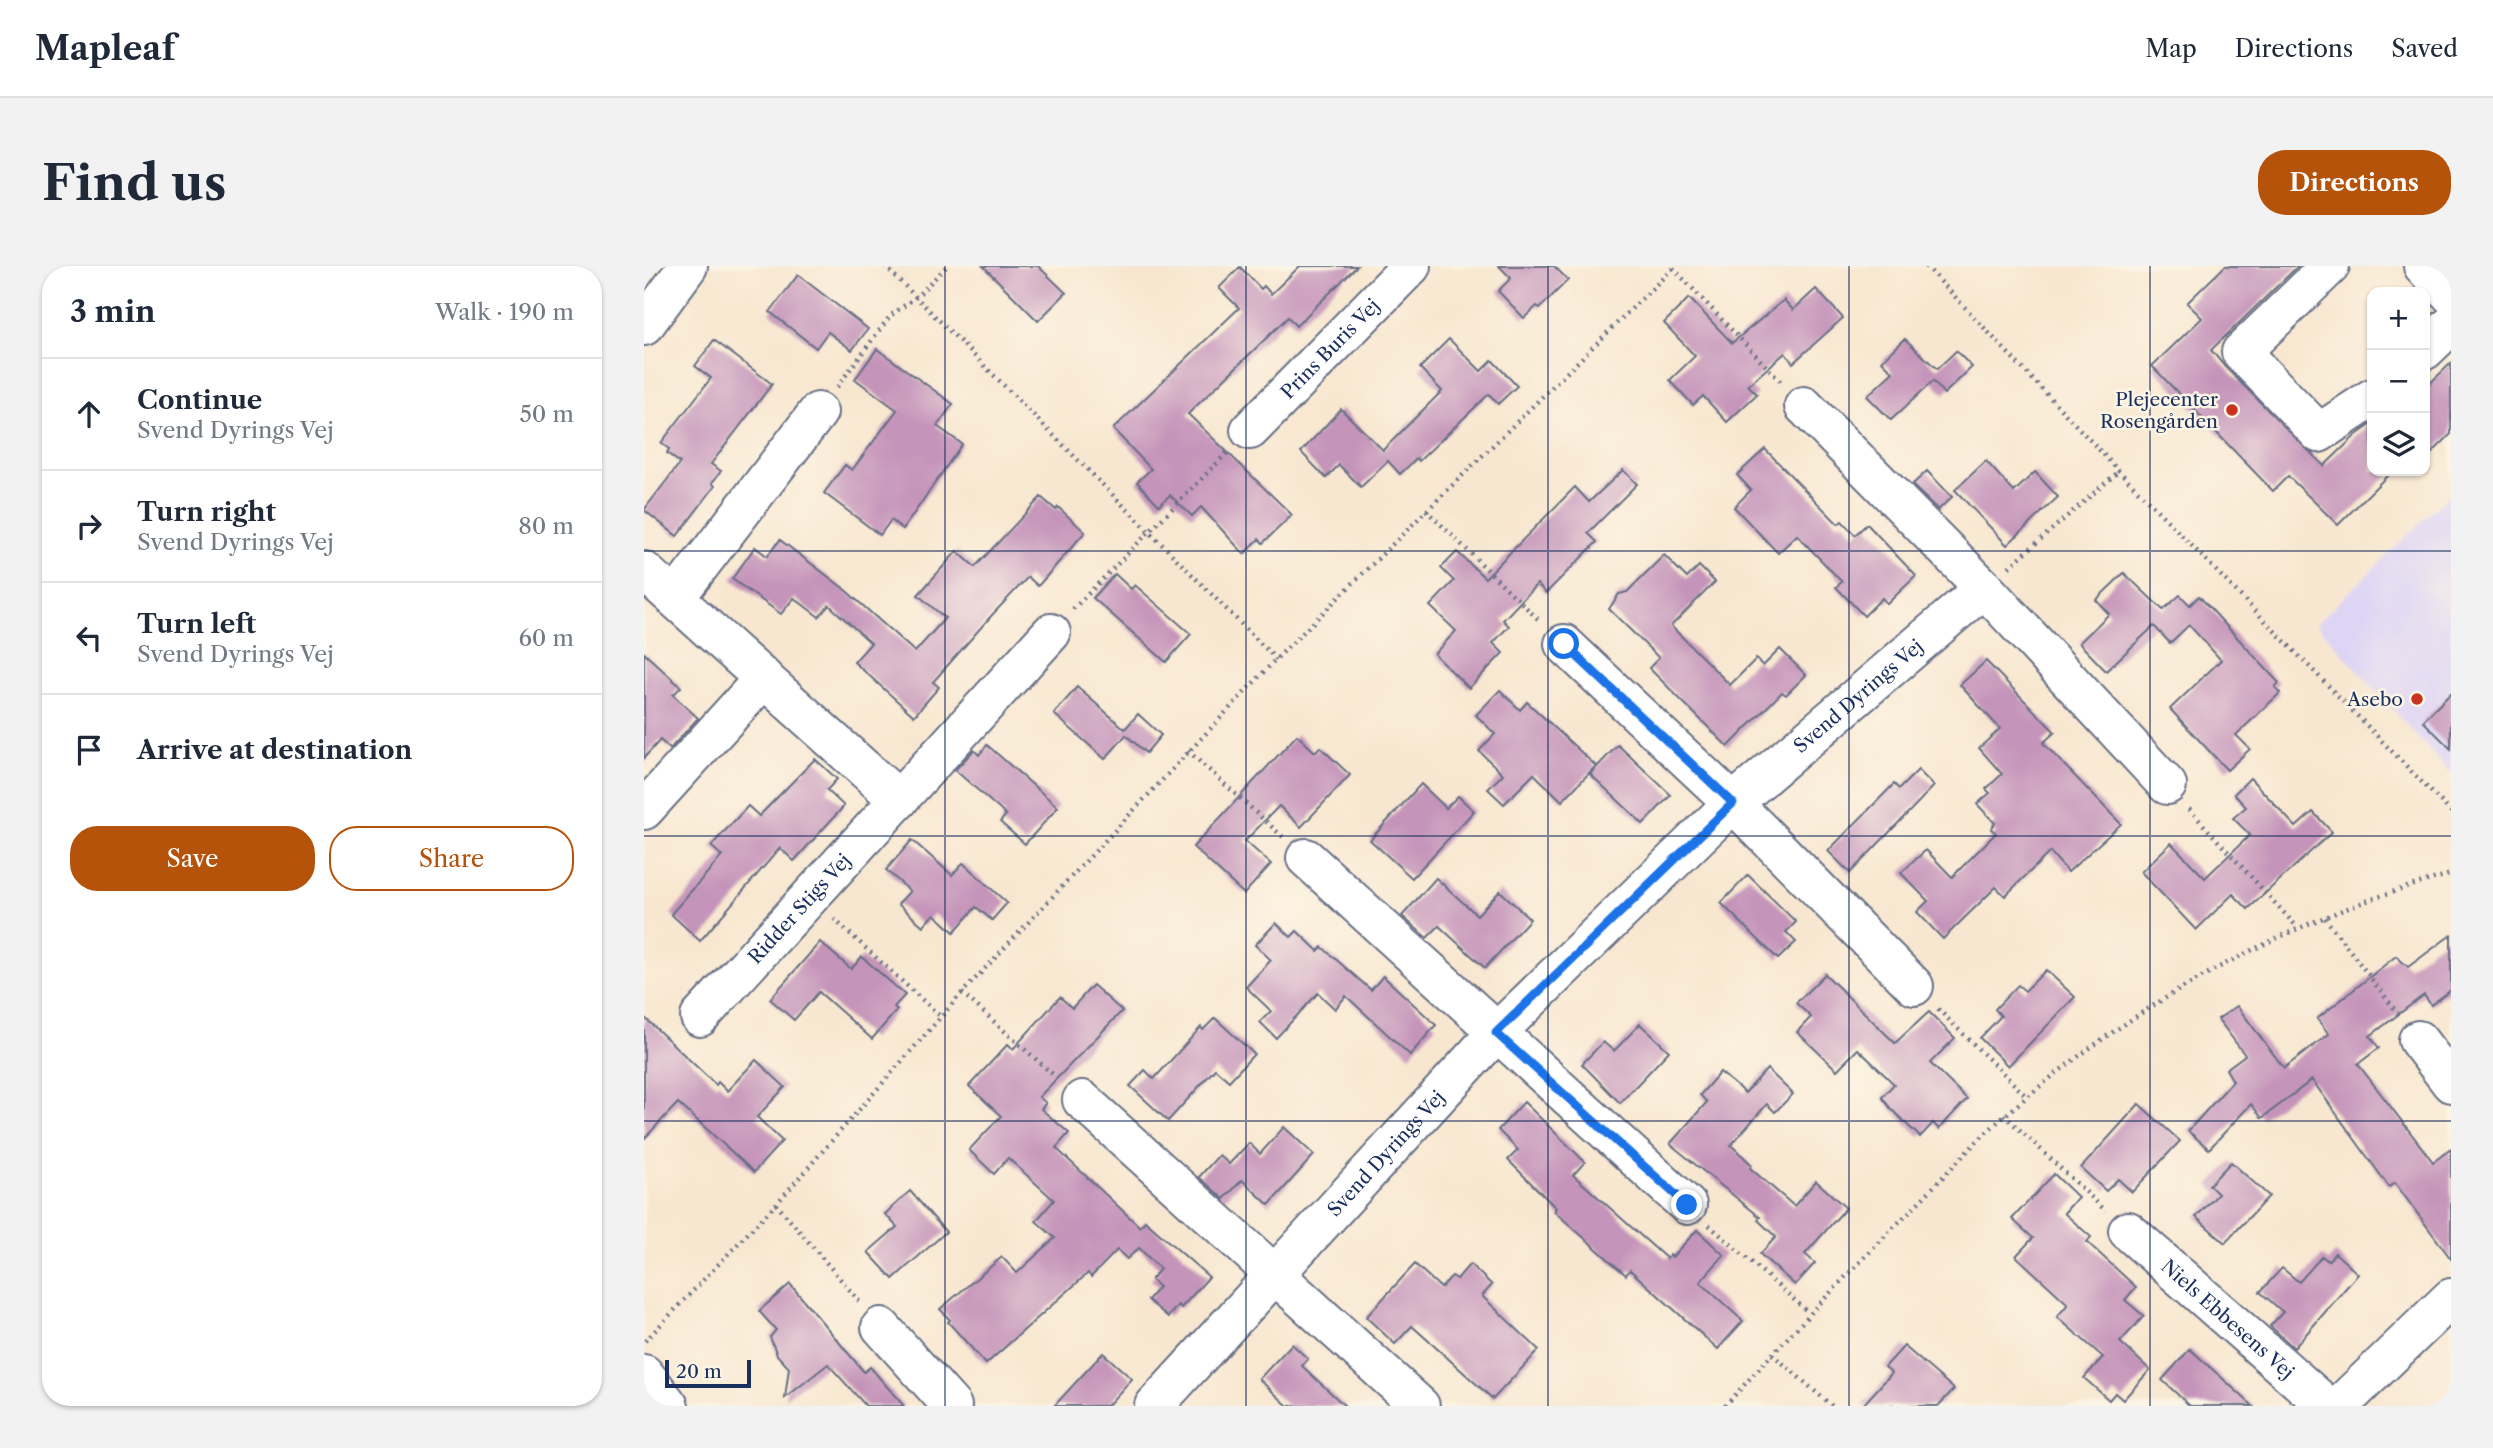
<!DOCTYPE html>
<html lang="en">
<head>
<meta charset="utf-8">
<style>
	:root { --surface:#fff; --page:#f2f2f3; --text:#1f2937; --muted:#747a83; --line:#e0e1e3; --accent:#b45309 }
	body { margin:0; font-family:"Libre Caslon Text",serif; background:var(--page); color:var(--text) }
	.controls { position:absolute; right:21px; top:21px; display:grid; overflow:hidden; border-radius:14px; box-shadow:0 2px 5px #0004 }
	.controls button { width:63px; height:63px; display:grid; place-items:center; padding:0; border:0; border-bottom:2px solid var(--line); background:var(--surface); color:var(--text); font:35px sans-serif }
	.scale { position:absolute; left:21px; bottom:18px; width:86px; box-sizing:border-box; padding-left:7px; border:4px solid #1b2f5e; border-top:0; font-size:19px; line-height:24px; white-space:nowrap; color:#1b2f5e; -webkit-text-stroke:5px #fcf5e5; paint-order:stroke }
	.stop { position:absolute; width:21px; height:21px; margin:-16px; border:5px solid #1a73e8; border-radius:50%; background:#fff }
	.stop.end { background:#1a73e8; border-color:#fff; box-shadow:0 2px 7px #0008 }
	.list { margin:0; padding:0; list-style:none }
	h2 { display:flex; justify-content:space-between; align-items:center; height:91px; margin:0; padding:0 28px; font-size:30px }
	h2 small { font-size:23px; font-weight:400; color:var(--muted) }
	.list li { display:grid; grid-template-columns:46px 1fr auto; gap:21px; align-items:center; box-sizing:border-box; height:112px; padding:0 28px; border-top:2px solid var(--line) }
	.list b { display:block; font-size:26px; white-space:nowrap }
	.list p { margin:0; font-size:23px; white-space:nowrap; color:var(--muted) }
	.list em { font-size:23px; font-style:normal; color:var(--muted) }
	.actions { display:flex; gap:14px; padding:21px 28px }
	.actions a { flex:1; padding:16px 0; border:2px solid var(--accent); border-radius:28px; text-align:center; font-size:24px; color:var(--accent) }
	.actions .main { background:var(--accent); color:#fff }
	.icon { flex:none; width:38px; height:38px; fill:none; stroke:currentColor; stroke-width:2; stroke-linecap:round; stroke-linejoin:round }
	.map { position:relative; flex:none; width:1807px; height:1140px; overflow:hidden; border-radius:28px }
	header { display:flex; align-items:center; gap:42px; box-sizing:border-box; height:98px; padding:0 35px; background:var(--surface); border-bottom:2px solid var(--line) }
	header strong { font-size:33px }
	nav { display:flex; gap:38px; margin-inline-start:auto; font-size:24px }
	.intro { display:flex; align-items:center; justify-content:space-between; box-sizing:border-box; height:168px; padding:0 42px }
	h1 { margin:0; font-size:49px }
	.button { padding:18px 32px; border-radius:28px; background:var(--accent); color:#fff; font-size:24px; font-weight:700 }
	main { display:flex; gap:42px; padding:0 42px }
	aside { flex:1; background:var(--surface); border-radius:28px; box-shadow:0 2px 5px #0004 }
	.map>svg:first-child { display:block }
</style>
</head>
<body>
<header>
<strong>Mapleaf</strong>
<nav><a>Map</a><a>Directions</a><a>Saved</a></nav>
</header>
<div class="intro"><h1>Find us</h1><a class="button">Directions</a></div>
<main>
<aside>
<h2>3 min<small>Walk · 190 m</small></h2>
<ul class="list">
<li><svg class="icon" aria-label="ahead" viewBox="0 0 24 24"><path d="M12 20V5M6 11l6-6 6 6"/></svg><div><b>Continue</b><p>Svend Dyrings Vej</p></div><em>50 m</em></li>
<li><svg class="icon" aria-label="right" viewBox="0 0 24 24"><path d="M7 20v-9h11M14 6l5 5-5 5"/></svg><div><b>Turn right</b><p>Svend Dyrings Vej</p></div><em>80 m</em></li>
<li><svg class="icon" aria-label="left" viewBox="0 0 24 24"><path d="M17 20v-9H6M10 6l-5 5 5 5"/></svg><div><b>Turn left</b><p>Svend Dyrings Vej</p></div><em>60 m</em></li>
<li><svg class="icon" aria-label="arrive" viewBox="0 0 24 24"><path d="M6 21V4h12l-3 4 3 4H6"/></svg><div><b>Arrive at destination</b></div></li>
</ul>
<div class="actions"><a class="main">Save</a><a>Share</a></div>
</aside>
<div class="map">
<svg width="1807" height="1140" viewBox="0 0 1807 1140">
	<rect width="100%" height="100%" fill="#fcf5e5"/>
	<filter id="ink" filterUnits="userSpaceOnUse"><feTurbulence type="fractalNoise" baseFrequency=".0143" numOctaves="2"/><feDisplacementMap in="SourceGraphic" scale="14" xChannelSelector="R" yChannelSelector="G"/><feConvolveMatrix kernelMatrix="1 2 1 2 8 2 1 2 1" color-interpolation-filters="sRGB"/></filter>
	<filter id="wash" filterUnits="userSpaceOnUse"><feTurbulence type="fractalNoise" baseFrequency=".00686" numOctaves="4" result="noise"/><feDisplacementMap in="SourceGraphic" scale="28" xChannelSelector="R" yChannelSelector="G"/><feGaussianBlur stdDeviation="1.57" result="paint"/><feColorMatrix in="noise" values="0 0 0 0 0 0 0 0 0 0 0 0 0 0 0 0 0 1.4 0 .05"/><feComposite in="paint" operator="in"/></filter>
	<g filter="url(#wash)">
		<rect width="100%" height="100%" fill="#f8e7d0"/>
		<!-- built -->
		<polygon fill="#ded5f5" points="1807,227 1807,508 1672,358"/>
		<g id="blocks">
			<!-- building -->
			<g fill="#c594ba">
				<polygon points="339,0 394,0 422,27 394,55"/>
				<polygon points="656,0 713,0 652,60 644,51 544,148 648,249 619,277 615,273 600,288 557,241 548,250 526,229 515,239 493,216 507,203 469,163 595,42 575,22 596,1 617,23 620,20 627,28"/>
				<polygon points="855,0 910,0 924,14 896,42 893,40 880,52 854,25 867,12"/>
				<polygon points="1581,0 1654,0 1567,84 1581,101 1680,200 1711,170 1728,158 1728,205 1748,205 1694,259 1644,210 1629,225 1508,100 1558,52 1543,37"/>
				<polygon points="154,9 224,63 208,84 184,66 172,82 126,46"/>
				<polygon points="1172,23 1199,52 1149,97 1141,87 1104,119 1113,128 1083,156 1059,130 1049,139 1026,114 1051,90 1020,57 1045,32 1088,77 1140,34 1149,44"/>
				<polygon points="805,73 837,105 848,94 873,120 854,138 845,128 775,195 773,192 756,208 744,195 717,221 695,199 682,212 657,186 697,143 739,184 798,125 776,102"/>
				<polygon points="1261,73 1293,103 1312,85 1328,101 1300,128 1289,115 1247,154 1223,130 1249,106 1238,95"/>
				<polygon points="70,74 128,118 67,198 77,205 68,217 71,220 33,270 0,244 36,197 23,187 25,183 17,177 67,112 51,100"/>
				<polygon points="233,83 309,138 293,160 318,178 259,263 247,254 236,269 180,227 201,199 208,204 253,144 211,113"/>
				<polygon points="1807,97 1807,168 1781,194 1781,122"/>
				<polygon points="1121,183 1194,258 1198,255 1211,269 1223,258 1272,310 1243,338 1238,332 1220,350 1192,321 1198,316 1153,269 1134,287 1090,241 1107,224 1093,209"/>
				<polygon points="1342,195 1370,226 1391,206 1414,231 1363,279 1311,224"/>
				<polygon points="979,204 993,218 944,267 953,276 902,327 893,318 859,354 865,360 849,377 859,387 825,422 790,388 812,365 786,340 810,315 797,302 813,286 841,312 931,221 945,236"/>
				<polygon points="1283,205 1308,231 1294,244 1268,219"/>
				<polygon points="397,231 412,244 414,241 441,266 394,320 384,311 348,349 289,416 295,421 270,450 210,396 227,377 185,339 175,351 150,332 137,348 88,313 111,281 123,290 136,274 198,321 271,386 301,352 274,329 313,285 331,301"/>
				<polygon points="1020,289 1043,312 1055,300 1071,316 1027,360 1086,419 1112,393 1119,400 1136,383 1162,409 1142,429 1138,426 1084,481 1005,402 1015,392 965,343 975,328 983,326"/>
				<polygon points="1480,307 1519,344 1536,329 1546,339 1555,330 1635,417 1631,421 1636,427 1592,469 1606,483 1583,504 1526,443 1577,394 1545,359 1526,377 1510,360 1462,405 1435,377 1465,348 1452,334"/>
				<polygon points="471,308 487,323 491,319 547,368 522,396 449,332"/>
				<polygon points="0,387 37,421 29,429 54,452 26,483 16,474 0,492"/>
				<polygon points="1342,395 1411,466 1399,477 1477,558 1424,606 1406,586 1361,630 1352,621 1299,673 1273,646 1284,635 1257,607 1282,584 1308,611 1352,567 1347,563 1351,557 1333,538 1346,527 1342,523 1358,508 1335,482 1356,463 1316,419"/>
				<polygon points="433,421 481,463 494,448 517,469 502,487 482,469 461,493 410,448"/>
				<polygon points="856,424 876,444 883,436 952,500 918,535 890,508 860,538 844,523 859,508 835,485 851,468 832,449"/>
				<polygon points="1807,427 1807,483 1779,455"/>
				<polygon points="653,469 671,486 676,481 706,509 657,561 635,540 601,575 627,598 600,628 549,581"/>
				<polygon points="343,479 414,541 381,578 356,556 362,549 311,504 330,484 335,489"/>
				<polygon points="974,479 1027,529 999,558 946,508"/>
				<polygon points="171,493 193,513 183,524 200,540 150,595 136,582 56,675 27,648 78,590 67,580 104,540 115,550"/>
				<polygon points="1274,504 1290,520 1206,607 1184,585 1250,518 1255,523"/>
				<polygon points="1606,512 1652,561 1669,546 1688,566 1604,643 1589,628 1552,664 1497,606 1527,577 1561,612 1606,569 1589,552 1602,541 1590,528"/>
				<polygon points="777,518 802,542 814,530 830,545 768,612 726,574"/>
				<polygon points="268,574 308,609 319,597 363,637 348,654 332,641 310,666 290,648 279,660 254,638 266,625 242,604"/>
				<polygon points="1104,609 1152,656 1142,666 1152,676 1134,693 1077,637"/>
				<polygon points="792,612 833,649 856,625 886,653 841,702 795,660 783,672 758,650"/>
				<polygon points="632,657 647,671 653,665 674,685 678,681 727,724 739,710 792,759 766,789 702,730 691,743 674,727 632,772 616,756 627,745 602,721 627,694 611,679"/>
				<polygon points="1807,669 1807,724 1787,739 1780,729 1726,770 1735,782 1714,798 1789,896 1807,883 1807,993 1751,917 1745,921 1668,814 1618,852 1607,838 1565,883 1544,865 1589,815 1582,803 1601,789 1574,753 1593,740 1640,802 1685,768 1673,753 1752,690 1764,701"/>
				<polygon points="176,676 207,703 218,691 261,729 250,741 253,744 228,773 175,726 150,754 126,733"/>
				<polygon points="1402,704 1431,731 1364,800 1336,772 1357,750 1351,743 1374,719 1381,725"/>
				<polygon points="1181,708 1251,777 1285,746 1311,772 1286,797 1323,833 1295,863 1289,857 1276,871 1247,843 1238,831 1250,818 1214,783 1193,804 1153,766 1167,751 1152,737"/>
				<polygon points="449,719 478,745 395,831 402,837 397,843 425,867 412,882 496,961 501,955 565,1011 537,1042 534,1039 524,1051 504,1034 515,1021 507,1014 516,1003 495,982 483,993 473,984 447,1011 444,1007 342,1098 304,1056 306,1054 296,1043 358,991 373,1007 411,972 392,955 410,934 364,892 350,908 325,884 357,850 325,820 364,778 369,783 416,731 428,742"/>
				<polygon points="0,751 72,819 74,816 83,825 112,794 141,821 113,851 138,875 110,906 34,837 0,873"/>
				<polygon points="571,752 610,788 585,815 571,803 524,855 486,820 501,804 510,813 557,761 559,764"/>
				<polygon points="996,758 1025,785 976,837 938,798 959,776 970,785"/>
				<polygon points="1123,803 1149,828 1131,846 1123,838 1087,879 1108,899 1106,902 1150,940 1172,915 1202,942 1161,988 1171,997 1151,1019 1116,988 1132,971 1114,954 1116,951 1026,878 1063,836 1056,829 1076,806 1101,827"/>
				<polygon points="880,836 941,896 929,909 1023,993 1026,989 1028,991 1053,964 1080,989 1056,1016 1099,1055 1074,1083 986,1004 982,1009 910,945 912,942 864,894 874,884 854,864"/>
				<polygon points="1495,838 1536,875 1488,926 1474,913 1462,925 1437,902"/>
				<polygon points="640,861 670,889 625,939 598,914 580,933 555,911 575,889 585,898 605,877 616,888"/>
				<polygon points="1587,896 1625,930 1581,977 1552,951 1574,928 1565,919"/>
				<polygon points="1410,908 1434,931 1420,947 1447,971 1443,976 1492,1021 1481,1034 1500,1050 1476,1076 1506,1104 1479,1134 1471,1127 1465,1134 1440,1112 1459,1091 1413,1051 1424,1038 1372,990 1389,972 1368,953"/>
				<polygon points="266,925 302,966 249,1013 224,986 253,961 241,948"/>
				<polygon points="1691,987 1714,1008 1650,1082 1626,1060 1639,1046 1616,1026 1638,1002 1655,1016 1678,990 1684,995"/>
				<polygon points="771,998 797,1022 808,1010 813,1013 826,998 848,1019 838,1030 895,1084 849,1133 768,1060 751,1078 722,1051"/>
				<polygon points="146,1018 220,1106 226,1101 260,1140 222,1140 184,1098 141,1132 145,1102 133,1089 126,1071 132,1064 115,1045"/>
				<polygon points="648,1078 664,1093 658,1100 701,1140 644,1140 615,1113"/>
				<polygon points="1260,1080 1310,1123 1294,1140 1218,1140 1248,1107 1241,1101"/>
				<polygon points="1546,1083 1609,1140 1546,1140 1518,1114"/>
				<polygon points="459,1087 488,1113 463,1140 410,1140"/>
			</g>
		</g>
	</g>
	<g filter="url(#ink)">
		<use href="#blocks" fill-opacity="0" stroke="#686f86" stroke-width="2"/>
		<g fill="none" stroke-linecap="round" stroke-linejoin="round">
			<defs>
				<g id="minor">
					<polyline points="1686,0 1597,86 1675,167 1728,132"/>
					<polyline points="1779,0 1807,29"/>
					<polyline points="0,60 44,0"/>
					<polyline points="1781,84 1807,59"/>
					<polyline points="1160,140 1340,322 1523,519"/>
					<path id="s1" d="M606,164L767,0"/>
					<polyline points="0,305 255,534"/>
					<polyline points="31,332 174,146"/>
					<polyline points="920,378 1089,537 1270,720"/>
					<polyline points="0,544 120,412"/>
					<polyline points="662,592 1043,939"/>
					<path id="s2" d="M56,751L407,367"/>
					<polyline points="1774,774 1807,817"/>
					<polyline points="438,834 776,1140"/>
					<path id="s3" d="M1484,965L1683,1140"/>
					<polyline points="237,1061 308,1140"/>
					<polyline points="0,1108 25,1140"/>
					<path id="s4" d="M510,1140L852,767L1089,537L1340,322"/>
					<polyline points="1695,1140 1807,1032"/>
				</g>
			</defs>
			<!-- minor casing -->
			<use href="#minor" stroke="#686f86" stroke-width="42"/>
			<!-- path -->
			<g stroke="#686f86" stroke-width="4.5" stroke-dasharray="2 5" stroke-linecap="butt">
				<polyline points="241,0 632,393"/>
				<polyline points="1282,0 1475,205 1807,546"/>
				<polyline points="1029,2 1139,118"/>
				<polyline points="193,121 246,50 272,31 303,0"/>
				<polyline points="782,244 897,356"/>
				<polyline points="1365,301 1475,205"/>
				<polyline points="429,343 585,185"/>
				<polyline points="544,485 639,571"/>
				<polyline points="1545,543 1653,661"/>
				<polyline points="1681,652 1755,749"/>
				<polyline points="190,653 297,751"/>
				<polyline points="318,727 414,813"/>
				<polyline points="1294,743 1383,831"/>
				<polyline points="1360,849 1462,945"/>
				<polyline points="132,938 216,1036"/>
				<polyline points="1065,959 1164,1046"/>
				<polyline points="1,1075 132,938 318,727 632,393 1031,0"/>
				<polyline points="1128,1088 1188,1140"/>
				<path d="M1081,1140C1145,1069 1210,1001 1278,933C1306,904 1333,873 1364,847C1492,736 1644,653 1807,608"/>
			</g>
			<!-- minor -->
			<use href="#minor" stroke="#fff" stroke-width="38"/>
		</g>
	</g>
	<g fill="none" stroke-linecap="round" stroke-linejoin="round" filter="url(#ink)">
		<!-- route -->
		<polyline stroke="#1a73e8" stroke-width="9" points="920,378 1089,537 852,767 1043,939"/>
	</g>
	<!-- grid -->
	<path fill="none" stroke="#1b2f5e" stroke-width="2" stroke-opacity="0.55" d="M301,0V1140M602,0V1140M904,0V1140M1205,0V1140M1506,0V1140M0,285H1807M0,570H1807M0,855H1807"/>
	<!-- markers -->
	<g fill="#c8321e" stroke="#fcf5e5" stroke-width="2.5">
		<circle cx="1588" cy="144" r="7"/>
		<circle cx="1773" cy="433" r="7"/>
	</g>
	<g text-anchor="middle" stroke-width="5" stroke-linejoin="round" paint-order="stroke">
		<!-- street labels -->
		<g font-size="19" fill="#1b2f5e" stroke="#fcf5e5">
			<text dy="7" stroke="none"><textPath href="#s1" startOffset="114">Prins Buris Vej</textPath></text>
			<text dy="7" stroke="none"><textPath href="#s4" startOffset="1001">Svend Dyrings Vej</textPath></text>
			<text dy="7" stroke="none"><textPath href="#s2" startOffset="147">Ridder Stigs Vej</textPath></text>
			<text dy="7" stroke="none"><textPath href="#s4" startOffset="343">Svend Dyrings Vej</textPath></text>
			<text dy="7" stroke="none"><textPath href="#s3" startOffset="133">Niels Ebbesens Vej</textPath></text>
		</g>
		<!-- poi labels -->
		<g font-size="19" fill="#1b2f5e" stroke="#fcf5e5" text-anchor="end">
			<text x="1574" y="140">Plejecenter<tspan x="1574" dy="22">Rosengården</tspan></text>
			<text x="1759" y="440">Asebo</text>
		</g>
	</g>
</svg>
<div class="controls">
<button>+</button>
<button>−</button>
<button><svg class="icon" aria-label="layers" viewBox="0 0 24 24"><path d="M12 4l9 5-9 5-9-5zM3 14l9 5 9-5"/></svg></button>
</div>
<div class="scale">20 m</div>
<div class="stop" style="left:920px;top:378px"></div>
<div class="stop end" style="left:1043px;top:939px"></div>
</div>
</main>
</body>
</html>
